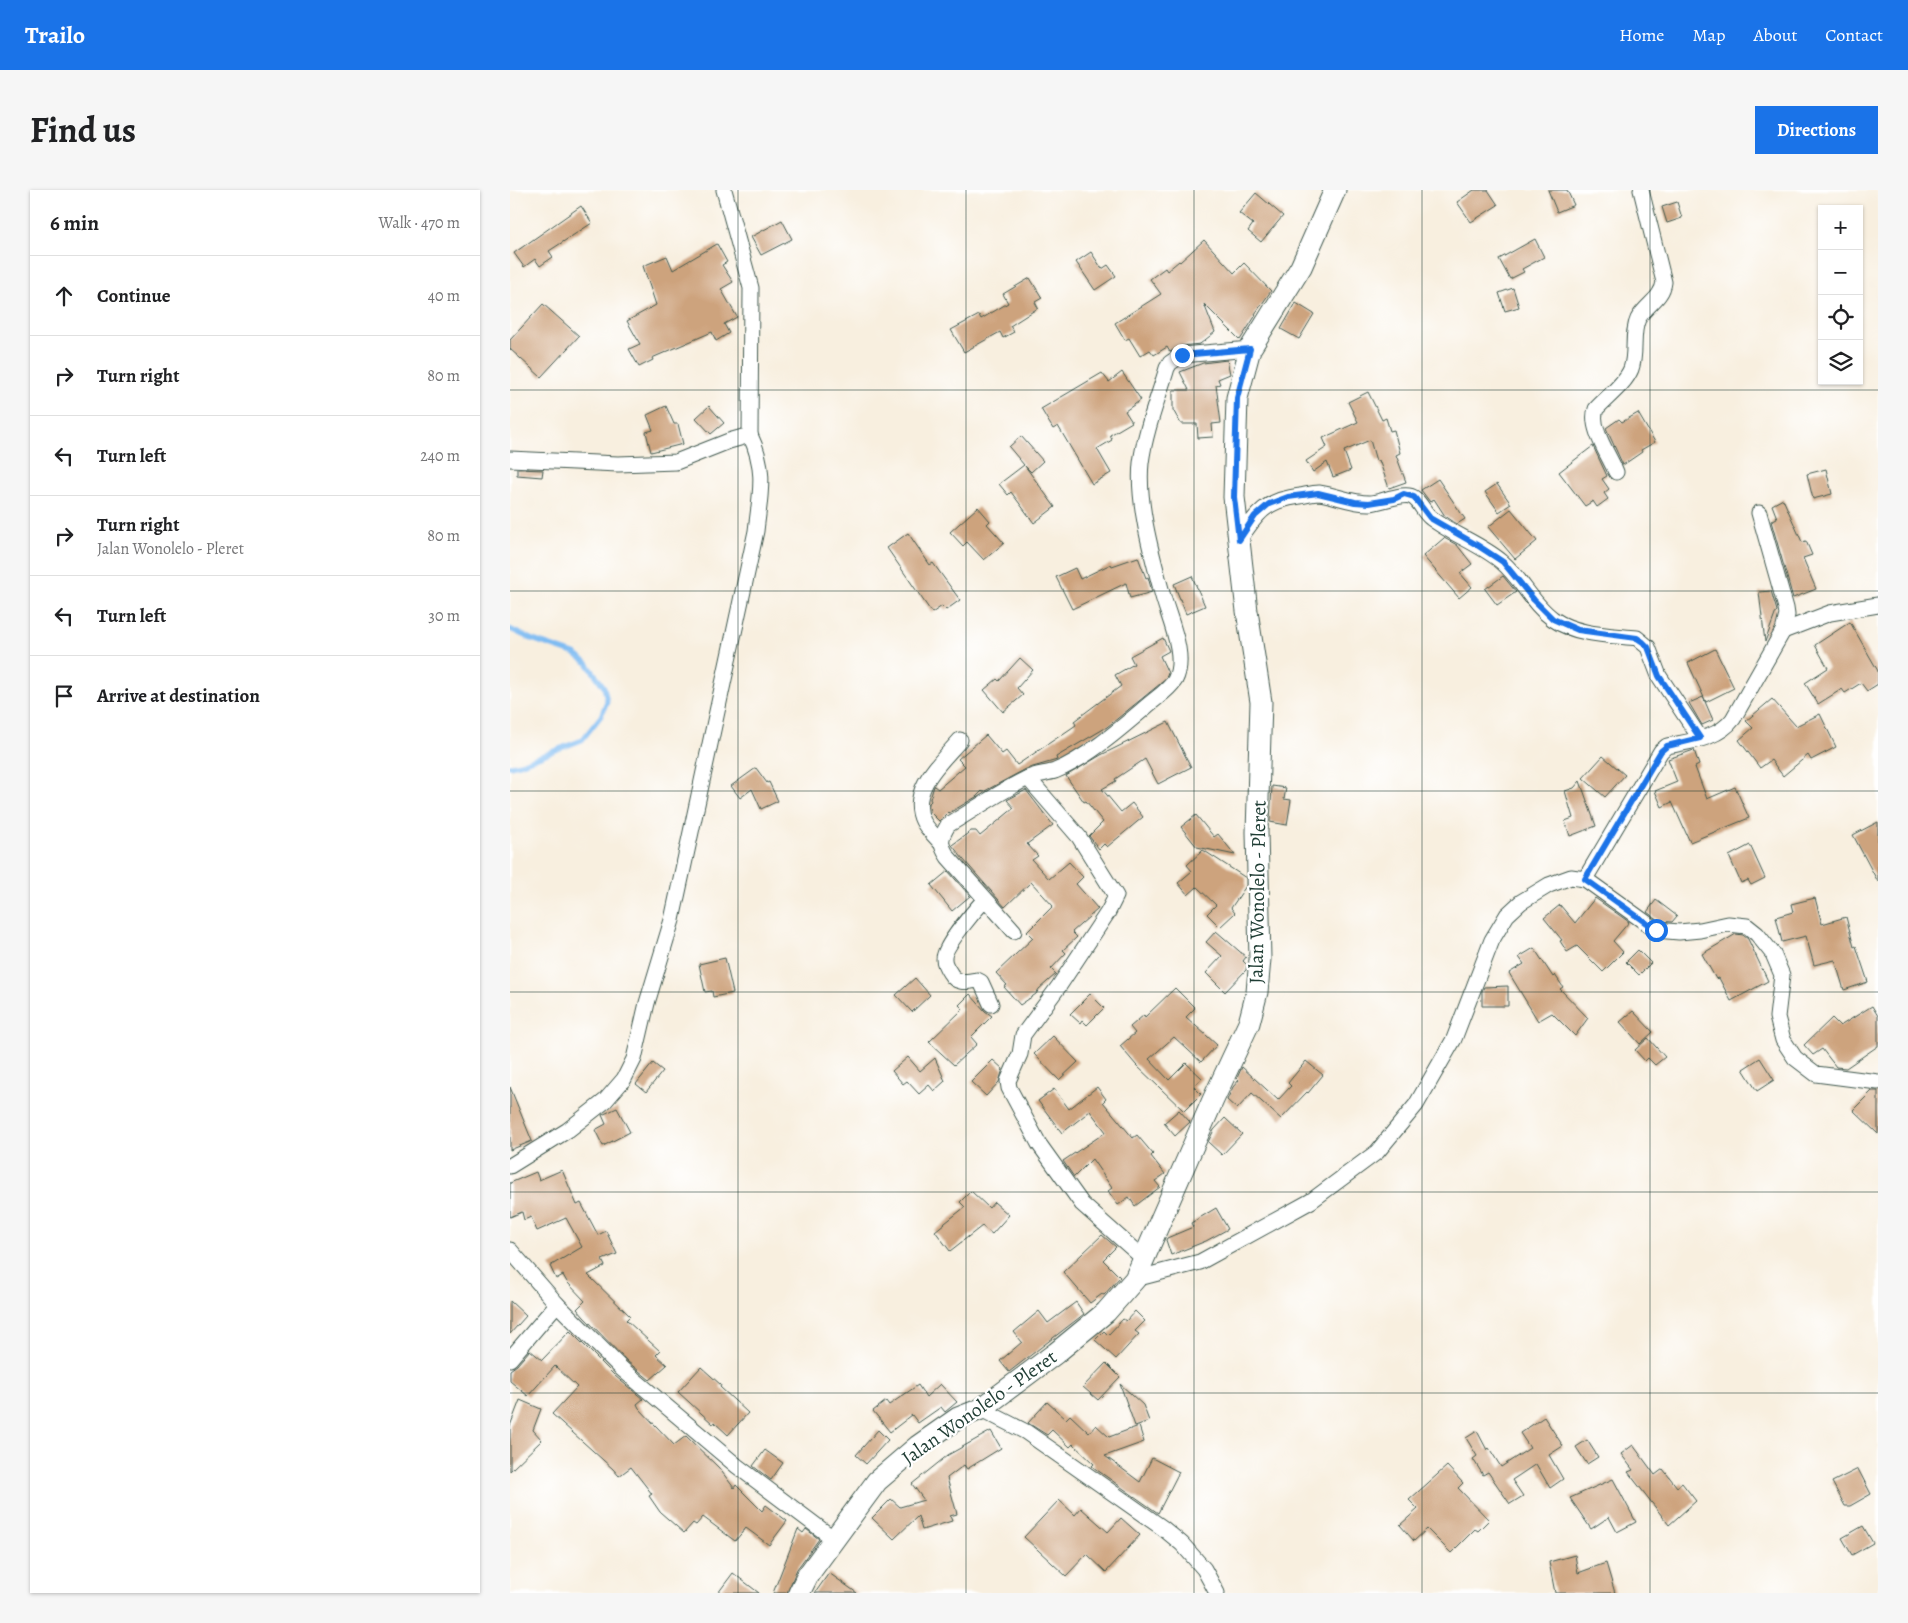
<!DOCTYPE html>
<html lang="en">
<head>
<meta charset="utf-8">
<style>
	:root { --surface:#fff; --page:#f6f6f6; --text:#202124; --muted:#757577; --line:#e0e0e0; --accent:#1a73e8 }
	body { margin:0; font-family:Alegreya,serif; background:var(--page); color:var(--text) }
	.controls { position:absolute; right:15px; top:15px; display:grid; overflow:hidden; border-radius:0px; box-shadow:0 1px 4px #0004 }
	.controls button { width:45px; height:45px; display:grid; place-items:center; padding:0; border:0; border-bottom:1px solid var(--line); background:var(--surface); color:var(--text); font:25px sans-serif }
	.stop { position:absolute; width:15px; height:15px; margin:-11px; border:4px solid #1a73e8; border-radius:50%; background:#fff }
	.stop.end { background:#1a73e8; border-color:#fff; box-shadow:0 1px 5px #0008 }
	.list { margin:0; padding:0; list-style:none }
	h2 { display:flex; justify-content:space-between; align-items:center; height:65px; margin:0; padding:0 20px; font-size:21px }
	h2 small { font-size:16px; font-weight:400; color:var(--muted) }
	.list li { display:grid; grid-template-columns:32px 1fr auto; gap:15px; align-items:center; box-sizing:border-box; height:80px; padding:0 20px; border-top:1px solid var(--line) }
	.list b { display:block; font-size:19px; white-space:nowrap }
	.list p { margin:0; font-size:16px; white-space:nowrap; color:var(--muted) }
	.list em { font-size:16px; font-style:normal; color:var(--muted) }
	.icon { flex:none; width:28px; height:28px; fill:none; stroke:currentColor; stroke-width:2; stroke-linecap:round; stroke-linejoin:round }
	.map { position:relative; flex:none; width:1368px; height:1403px; overflow:hidden; border-radius:0px }
	header { display:flex; align-items:center; gap:30px; box-sizing:border-box; height:70px; padding:0 25px; background:var(--accent); color:#fff }
	header strong { font-size:24px }
	nav { display:flex; gap:28px; margin-inline-start:auto; font-size:18px }
	.intro { display:flex; align-items:center; justify-content:space-between; box-sizing:border-box; height:120px; padding:0 30px }
	h1 { margin:0; font-size:35px }
	.button { padding:12px 22px; border-radius:0px; background:var(--accent); color:#fff; font-size:18px; font-weight:700 }
	main { display:flex; gap:30px; padding:0 30px }
	aside { flex:1; background:var(--surface); border-radius:0px; box-shadow:0 1px 4px #0004 }
	.map>svg:first-child { display:block }
</style>
</head>
<body>
<header>
<strong>Trailo</strong>
<nav><a>Home</a><a>Map</a><a>About</a><a>Contact</a></nav>
</header>
<div class="intro"><h1>Find us</h1><a class="button">Directions</a></div>
<main>
<aside>
<h2>6 min<small>Walk · 470 m</small></h2>
<ul class="list">
<li><svg class="icon" aria-label="ahead" viewBox="0 0 24 24"><path d="M12 20V5M6 11l6-6 6 6"/></svg><div><b>Continue</b></div><em>40 m</em></li>
<li><svg class="icon" aria-label="right" viewBox="0 0 24 24"><path d="M7 20v-9h11M14 6l5 5-5 5"/></svg><div><b>Turn right</b></div><em>80 m</em></li>
<li><svg class="icon" aria-label="left" viewBox="0 0 24 24"><path d="M17 20v-9H6M10 6l-5 5 5 5"/></svg><div><b>Turn left</b></div><em>240 m</em></li>
<li><svg class="icon" aria-label="right" viewBox="0 0 24 24"><path d="M7 20v-9h11M14 6l5 5-5 5"/></svg><div><b>Turn right</b><p>Jalan Wonolelo - Pleret</p></div><em>80 m</em></li>
<li><svg class="icon" aria-label="left" viewBox="0 0 24 24"><path d="M17 20v-9H6M10 6l-5 5 5 5"/></svg><div><b>Turn left</b></div><em>30 m</em></li>
<li><svg class="icon" aria-label="arrive" viewBox="0 0 24 24"><path d="M6 21V4h12l-3 4 3 4H6"/></svg><div><b>Arrive at destination</b></div></li>
</ul>
</aside>
<div class="map">
<svg width="1368" height="1403" viewBox="0 0 1368 1403">
	<rect width="100%" height="100%" fill="#fff"/>
	<filter id="ink" filterUnits="userSpaceOnUse"><feTurbulence type="fractalNoise" baseFrequency=".02" numOctaves="2"/><feDisplacementMap in="SourceGraphic" scale="10" xChannelSelector="R" yChannelSelector="G"/><feConvolveMatrix kernelMatrix="1 2 1 2 8 2 1 2 1" color-interpolation-filters="sRGB"/></filter>
	<filter id="wash" filterUnits="userSpaceOnUse"><feTurbulence type="fractalNoise" baseFrequency=".0096" numOctaves="4" result="noise"/><feDisplacementMap in="SourceGraphic" scale="20" xChannelSelector="R" yChannelSelector="G"/><feGaussianBlur stdDeviation="1.12" result="paint"/><feColorMatrix in="noise" values="0 0 0 0 0 0 0 0 0 0 0 0 0 0 0 0 0 1.4 0 .05"/><feComposite in="paint" operator="in"/></filter>
	<g filter="url(#wash)">
		<rect width="100%" height="100%" fill="#f8efdf"/>
		<g fill="none" stroke-linecap="round" stroke-linejoin="round">
			<!-- stream -->
			<polyline stroke="#7fbcf2" stroke-width="5" points="0,439 21,449 65,464 77,473 94,497 97,511 91,526 72,550 10,574 0,576"/>
		</g>
		<g id="blocks">
			<!-- building -->
			<g fill="#cda37d">
				<polygon points="964,0 978,0 988,15 961,32 947,12"/>
				<polygon points="1038,0 1057,0 1064,15 1047,22"/>
				<polygon points="746,3 773,26 751,52 738,41 743,34 729,23"/>
				<polygon points="1167,12 1172,28 1157,33 1152,17"/>
				<polygon points="71,16 82,33 39,61 43,67 30,76 25,69 14,77 4,63"/>
				<polygon points="272,30 282,49 251,65 241,47"/>
				<polygon points="1025,49 1034,67 1012,79 1014,82 1000,89 989,69"/>
				<polygon points="694,50 724,83 734,73 761,101 745,124 746,125 730,150 694,114 705,142 690,154 671,156 660,162 657,157 644,165 640,160 630,166 619,148 615,150 605,133 651,104 640,89 655,78 657,81 669,71 670,72"/>
				<polygon points="207,54 217,72 212,75 223,92 211,99 227,127 214,134 219,143 206,151 202,142 142,168 143,170 129,177 119,159 130,154 117,131 146,115 133,76 157,66 163,80"/>
				<polygon points="581,62 592,79 598,75 606,86 585,100 566,72"/>
				<polygon points="520,88 532,108 525,112 528,118 500,136 504,142 493,148 490,142 454,162 441,140 469,125 471,129 498,113 493,104"/>
				<polygon points="1003,98 1009,117 995,121 989,103"/>
				<polygon points="786,113 804,124 789,149 771,139"/>
				<polygon points="33,114 69,146 31,187 0,159 0,150"/>
				<polygon points="717,170 720,184 708,189 710,194 706,195 711,233 702,234 703,247 688,248 687,234 671,234 663,220 663,200 679,200 670,182 693,173"/>
				<polygon points="612,182 631,210 615,221 622,232 600,245 602,250 587,259 601,283 582,294 548,236 543,239 531,219 592,183 599,192"/>
				<polygon points="858,202 872,230 876,228 880,241 884,240 890,263 886,265 896,292 879,298 869,270 866,271 860,250 834,261 841,280 823,287 817,272 803,282 796,271 817,257 813,248 848,232 838,212"/>
				<polygon points="156,216 164,234 168,234 173,254 141,262 136,242 143,240 137,225"/>
				<polygon points="199,216 214,233 201,244 186,228"/>
				<polygon points="1128,223 1145,252 1131,260 1132,262 1113,275 1096,238 1109,229 1112,232"/>
				<polygon points="511,246 533,271 521,282 515,276 545,317 524,333 501,302 498,305 489,294 514,275 499,257"/>
				<polygon points="1083,256 1097,286 1092,289 1099,299 1094,303 1098,309 1087,317 1083,311 1075,316 1049,282"/>
				<polygon points="7,279 33,280 32,287 7,285"/>
				<polygon points="1316,279 1322,304 1303,309 1297,284"/>
				<polygon points="928,289 955,329 947,334 935,326 924,309 920,312 911,300"/>
				<polygon points="987,294 1001,314 989,322 975,302"/>
				<polygon points="1273,309 1292,352 1296,351 1302,365 1293,368 1306,399 1283,408 1261,331 1267,328 1262,315"/>
				<polygon points="468,317 480,331 477,334 494,353 474,370 457,352 453,356 440,342"/>
				<polygon points="1001,319 1027,351 1005,369 978,337"/>
				<polygon points="398,343 420,375 423,373 450,410 436,420 432,416 422,423 377,358"/>
				<polygon points="934,348 947,355 962,374 950,383 962,397 949,408 913,366"/>
				<polygon points="628,367 636,388 638,387 642,402 620,408 616,393 562,419 546,387 565,378 570,389 601,374 602,376"/>
				<polygon points="682,386 695,416 676,424 664,394"/>
				<polygon points="993,386 1006,402 987,415 975,399"/>
				<polygon points="1261,401 1267,421 1266,422 1255,452 1249,402"/>
				<polygon points="1340,432 1368,481 1368,494 1357,501 1351,493 1335,503 1332,499 1308,514 1295,493 1318,478 1305,455"/>
				<polygon points="653,448 659,461 650,466 658,483 657,486 650,494 597,537 546,567 547,570 516,579 473,602 472,601 466,607 439,623 438,622 429,631 420,622 419,613 421,611 420,609 424,596 428,599 455,576 448,569 476,545 492,564 496,561 507,575 566,535 564,531 611,496 605,485 624,474 620,466"/>
				<polygon points="1205,459 1224,498 1196,512 1178,473"/>
				<polygon points="510,468 523,480 507,498 513,505 493,522 474,500 487,489 489,491"/>
				<polygon points="1193,507 1203,530 1192,535 1179,513"/>
				<polygon points="1262,509 1286,536 1310,524 1326,557 1301,570 1298,565 1273,586 1261,570 1250,578 1229,550 1243,538 1236,531"/>
				<polygon points="658,532 681,577 648,594 635,569 605,589 606,591 592,599 611,622 622,613 633,627 597,657 594,654 589,659 579,646 593,632 576,611 574,612 556,586 591,565"/>
				<polygon points="1184,560 1189,575 1185,577 1197,609 1225,597 1239,628 1180,652 1162,612 1152,617 1145,601 1167,592 1158,569"/>
				<polygon points="1093,566 1115,585 1095,607 1073,588"/>
				<polygon points="246,578 257,593 259,592 268,611 251,619 242,599 230,608 221,596"/>
				<polygon points="1070,591 1086,636 1060,646 1055,631 1063,628 1055,601 1064,598"/>
				<polygon points="762,596 776,598 774,609 781,610 777,635 760,632"/>
				<polygon points="516,600 543,635 517,654 528,666 522,670 539,689 559,672 573,687 566,694 588,719 562,742 567,747 553,760 556,763 541,779 546,784 529,799 526,804 510,815 494,797 497,795 486,783 523,748 517,742 543,716 521,692 495,717 453,669 442,655 461,641 466,641 470,646 504,618 497,610"/>
				<polygon points="686,625 704,647 708,644 725,665 687,657 671,637"/>
				<polygon points="1368,632 1368,692 1343,645"/>
				<polygon points="1240,655 1255,688 1241,695 1238,690 1231,693 1219,666"/>
				<polygon points="693,660 736,688 736,696 721,718 725,723 710,737 697,724 706,715 687,697 678,705 668,693 682,681 677,675"/>
				<polygon points="438,681 460,706 442,721 421,695"/>
				<polygon points="1085,708 1119,732 1103,751 1113,762 1093,782 1067,756 1057,762 1050,751 1052,750 1034,728 1050,715 1065,733"/>
				<polygon points="1305,708 1312,734 1336,727 1344,757 1346,756 1358,792 1334,800 1325,770 1304,775 1296,746 1272,752 1266,727 1283,722 1281,714"/>
				<polygon points="1146,710 1167,726 1162,732 1149,731 1137,722"/>
				<polygon points="706,741 736,767 733,771 737,775 736,780 715,802 696,783 712,766 696,752"/>
				<polygon points="1226,744 1233,745 1238,749 1258,791 1221,811 1209,788 1206,789 1192,764"/>
				<polygon points="1024,758 1043,787 1045,785 1053,797 1050,799 1078,828 1065,846 1042,823 1028,831 999,783 1014,774 1009,767"/>
				<polygon points="1128,760 1141,773 1129,785 1116,772"/>
				<polygon points="215,768 223,803 203,807 202,801 195,802 189,774"/>
				<polygon points="405,788 420,805 402,822 386,805"/>
				<polygon points="998,796 998,816 972,816 972,801 974,797"/>
				<polygon points="665,798 685,818 676,827 707,855 691,872 664,847 639,869 659,890 676,873 692,888 684,897 691,904 674,921 626,875 610,856 625,843 620,837 634,825 635,827"/>
				<polygon points="460,804 475,821 482,826 461,847 467,854 444,875 419,852 453,819 449,815"/>
				<polygon points="580,804 594,818 577,835 572,830 570,833 560,824"/>
				<polygon points="1362,816 1368,826 1368,856 1336,878 1326,877 1312,859 1303,865 1294,855 1322,828 1330,836"/>
				<polygon points="1123,821 1143,842 1130,854 1110,832"/>
				<polygon points="543,846 568,872 549,890 524,864"/>
				<polygon points="1138,848 1155,867 1145,875 1138,868 1135,871 1125,860"/>
				<polygon points="398,867 410,881 425,868 435,891 424,901 419,895 409,904 397,891 393,894 382,881"/>
				<polygon points="1250,868 1264,890 1247,901 1233,879"/>
				<polygon points="483,870 493,879 489,892 476,906 461,892"/>
				<polygon points="796,871 813,885 798,903 797,902 771,929 742,903 727,919 717,910 723,897 729,890 727,888 732,877 768,910 781,896 778,893"/>
				<polygon points="143,873 153,881 136,902 126,894"/>
				<polygon points="0,897 22,951 0,960"/>
				<polygon points="587,897 596,909 593,912 623,948 627,945 643,964 641,966 655,984 645,991 650,997 625,1016 619,1007 608,1015 598,1001 602,998 582,969 564,987 553,971 596,942 580,921 552,943 528,911 544,899 559,919"/>
				<polygon points="1362,901 1368,901 1368,944 1343,920"/>
				<polygon points="107,918 120,942 93,956 85,940 96,934 92,925"/>
				<polygon points="669,920 680,932 665,946 654,933"/>
				<polygon points="715,928 732,944 712,965 698,952 704,940"/>
				<polygon points="52,980 67,1015 71,1013 88,1045 96,1041 107,1064 92,1070 95,1076 78,1085 120,1126 116,1130 150,1161 146,1165 157,1175 140,1190 118,1172 74,1127 67,1119 75,1111 57,1092 53,1085 46,1089 40,1076 72,1057 56,1028 27,1041 21,1027 14,1030 12,1022 0,1027 0,993 26,982 29,990"/>
				<polygon points="461,1001 479,1018 484,1012 499,1025 482,1044 472,1036 440,1061 425,1041 455,1017 450,1012"/>
				<polygon points="706,1018 718,1039 696,1051 661,1065 656,1050 657,1048 683,1037 681,1033"/>
				<polygon points="592,1045 606,1057 593,1070 610,1087 594,1105 592,1104 580,1113 553,1082"/>
				<polygon points="0,1111 16,1126 0,1144"/>
				<polygon points="566,1112 574,1124 499,1182 490,1171 512,1152 504,1142 529,1121 538,1133"/>
				<polygon points="625,1121 635,1131 625,1141 629,1144 606,1169 585,1150 594,1141 598,1145 613,1129 616,1131"/>
				<polygon points="60,1141 105,1186 133,1209 127,1214 129,1218 164,1255 176,1246 209,1278 224,1298 226,1295 252,1321 256,1315 277,1331 259,1355 236,1338 225,1351 193,1327 186,1335 183,1333 174,1343 150,1322 139,1306 142,1304 121,1277 109,1286 103,1279 42,1224 67,1197 45,1176 18,1206 0,1191 0,1180 7,1175 20,1160 32,1170"/>
				<polygon points="596,1173 610,1187 588,1210 573,1197"/>
				<polygon points="191,1177 211,1195 210,1197 238,1223 218,1245 204,1232 203,1234 168,1202"/>
				<polygon points="430,1194 447,1212 435,1222 431,1217 408,1233 402,1225 380,1242 363,1221 376,1211 379,1215 408,1195 416,1207"/>
				<polygon points="610,1194 633,1215 639,1231 625,1236"/>
				<polygon points="10,1210 31,1219 23,1240 32,1250 0,1281 0,1236"/>
				<polygon points="537,1212 556,1229 560,1225 579,1243 586,1235 599,1247 629,1236 634,1252 595,1266 630,1292 642,1268 669,1282 648,1323 587,1280 582,1276 584,1274 563,1254 560,1257 542,1240 537,1245 518,1233"/>
				<polygon points="1034,1227 1053,1256 1039,1265 1053,1289 1040,1298 1026,1274 1002,1290 1013,1306 1000,1314 978,1282 973,1285 963,1269 967,1266 956,1248 967,1241 977,1260 979,1258 991,1277 1020,1258 1010,1243"/>
				<polygon points="368,1240 378,1250 356,1274 346,1265"/>
				<polygon points="481,1241 491,1258 457,1279 454,1275 437,1288 447,1324 440,1326 442,1331 412,1340 408,1326 384,1349 362,1328 381,1309 390,1317 414,1310 402,1294 438,1265"/>
				<polygon points="1077,1250 1088,1267 1077,1274 1066,1257"/>
				<polygon points="1123,1255 1145,1285 1153,1279 1167,1297 1172,1293 1186,1311 1159,1335 1118,1282 1123,1280 1111,1264"/>
				<polygon points="255,1260 273,1273 261,1290 243,1276"/>
				<polygon points="937,1276 953,1293 948,1298 979,1330 968,1341 965,1339 941,1363 917,1339 904,1351 890,1335 908,1319 899,1310"/>
				<polygon points="1348,1279 1361,1304 1340,1316 1335,1316 1322,1292"/>
				<polygon points="1103,1289 1126,1332 1107,1342 1099,1327 1081,1339 1060,1308"/>
				<polygon points="549,1310 565,1325 571,1318 598,1342 611,1328 630,1345 596,1382 577,1364 556,1386 514,1347"/>
				<polygon points="1353,1336 1363,1353 1342,1365 1332,1348"/>
				<polygon points="288,1339 293,1343 296,1339 309,1349 287,1379 277,1403 263,1403"/>
				<polygon points="1065,1365 1068,1383 1096,1373 1105,1403 1045,1403 1039,1372"/>
				<polygon points="223,1383 249,1403 208,1403"/>
				<polygon points="319,1383 347,1403 305,1403"/>
			</g>
		</g>
	</g>
	<g filter="url(#ink)">
		<use href="#blocks" fill-opacity="0" stroke="#40584e" stroke-width="1"/>
		<g fill="none" stroke-linecap="round" stroke-linejoin="round">
			<defs>
				<g id="street">
					<polyline points="0,269 108,274 166,272 219,251 240,245 241,98 214,0"/>
					<path d="M1106,282C1099,265 1079,237 1086,219C1097,207 1115,194 1121,179C1127,163 1121,144 1128,129C1135,115 1152,109 1154,92L1131,0"/>
					<path d="M729,350C747,323 756,310 790,306C796,305 803,303 809,303C826,305 843,314 861,313C872,312 896,301 904,308C911,313 914,323 921,328C943,345 971,354 992,372C1011,388 1022,414 1043,429C1066,445 1099,445 1127,448L1138,457L1149,486L1190,548"/>
					<polyline points="1273,441 1320,423 1368,415"/>
					<polyline points="518,588 569,647 606,706 598,722 549,796 513,845 510,864 498,891 499,898 529,954 572,1014 634,1069"/>
					<path d="M430,652C425,646 416,638 413,631C398,600 432,571 450,550"/>
					<path d="M1075,689L1151,561L1157,556C1181,551 1208,549 1223,529L1273,441L1277,425L1276,418L1249,323"/>
					<path d="M475,709C466,719 433,757 434,769C434,773 438,780 440,783C446,794 456,792 467,790L471,792L481,814"/>
					<path d="M504,741L438,667C429,654 430,648 438,635C464,620 489,602 516,589C525,584 536,584 545,581C577,568 611,538 637,516C646,508 659,500 665,490C678,464 657,426 651,399C641,362 627,311 631,273C635,241 648,209 657,178L660,173L672,165L740,159"/>
					<path d="M0,976L58,940L95,911L114,889L124,869L137,813L162,730L246,341C250,305 257,280 240,245"/>
					<polyline points="0,1060 47,1114 112,1179 227,1276 324,1349"/>
					<polyline points="625,1089 690,1072 801,1011 867,962 906,915 944,849 982,750 997,725 1011,712 1039,695 1061,687 1075,689 1146,740 1169,742 1190,740 1218,734 1237,736 1247,744 1263,764 1272,785 1267,827 1273,850 1285,868 1306,884 1368,892"/>
					<polyline points="0,1169 47,1114"/>
					<polyline points="471,1219 516,1242 654,1339 672,1354 694,1379 707,1403"/>
				</g>
				<polyline id="secondary" points="289,1403 298,1385 367,1291 408,1256 448,1228 471,1219 546,1163 596,1122 625,1089 703,910 739,833 747,802 750,769 747,642 751,512 737,421 724,307 727,208 740,159 791,77 825,0"/>
			</defs>
			<!-- street casing -->
			<use href="#street" stroke="#40584e" stroke-width="17"/>
			<!-- secondary casing -->
			<use href="#secondary" stroke="#40584e" stroke-width="23"/>
			<!-- street -->
			<use href="#street" stroke="#fff" stroke-width="15"/>
			<!-- secondary -->
			<use href="#secondary" stroke="#fff" stroke-width="21"/>
		</g>
	</g>
	<g fill="none" stroke-linecap="round" stroke-linejoin="round" filter="url(#ink)">
		<!-- route -->
		<polyline stroke="#1a73e8" stroke-width="6" points="672,165 740,159 727,208 724,307 729,350 745,326 759,314 778,307 808,303 845,312 859,313 884,309 894,304 904,307 920,328 967,355 993,372 1024,410 1043,429 1068,440 1127,448 1133,452 1138,457 1149,486 1190,548 1157,556 1151,561 1075,689 1146,740"/>
	</g>
	<!-- grid -->
	<path fill="none" stroke="#1f3d34" stroke-width="1" stroke-opacity="0.55" d="M228,0V1403M456,0V1403M684,0V1403M912,0V1403M1140,0V1403M0,200H1368M0,401H1368M0,601H1368M0,802H1368M0,1002H1368M0,1203H1368"/>
	<g text-anchor="middle" stroke-width="4.5" stroke-linejoin="round" paint-order="stroke">
		<!-- street labels -->
		<g font-size="20" fill="#1f3d34" stroke="#fff">
			<text transform="translate(747 702) rotate(-89)" y="7">Jalan Wonolelo - Pleret</text>
			<text transform="translate(469 1217) rotate(-35)" y="7">Jalan Wonolelo - Pleret</text>
		</g>
	</g>
</svg>
<div class="controls">
<button>+</button>
<button>−</button>
<button><svg class="icon" aria-label="locate" viewBox="0 0 24 24"><circle cx="12" cy="12" r="6"/><path d="M12 2v4M12 18v4M2 12h4M18 12h4"/></svg></button>
<button><svg class="icon" aria-label="layers" viewBox="0 0 24 24"><path d="M12 4l9 5-9 5-9-5zM3 14l9 5 9-5"/></svg></button>
</div>
<div class="stop" style="left:1146px;top:740px"></div>
<div class="stop end" style="left:672px;top:165px"></div>
</div>
</main>
</body>
</html>
